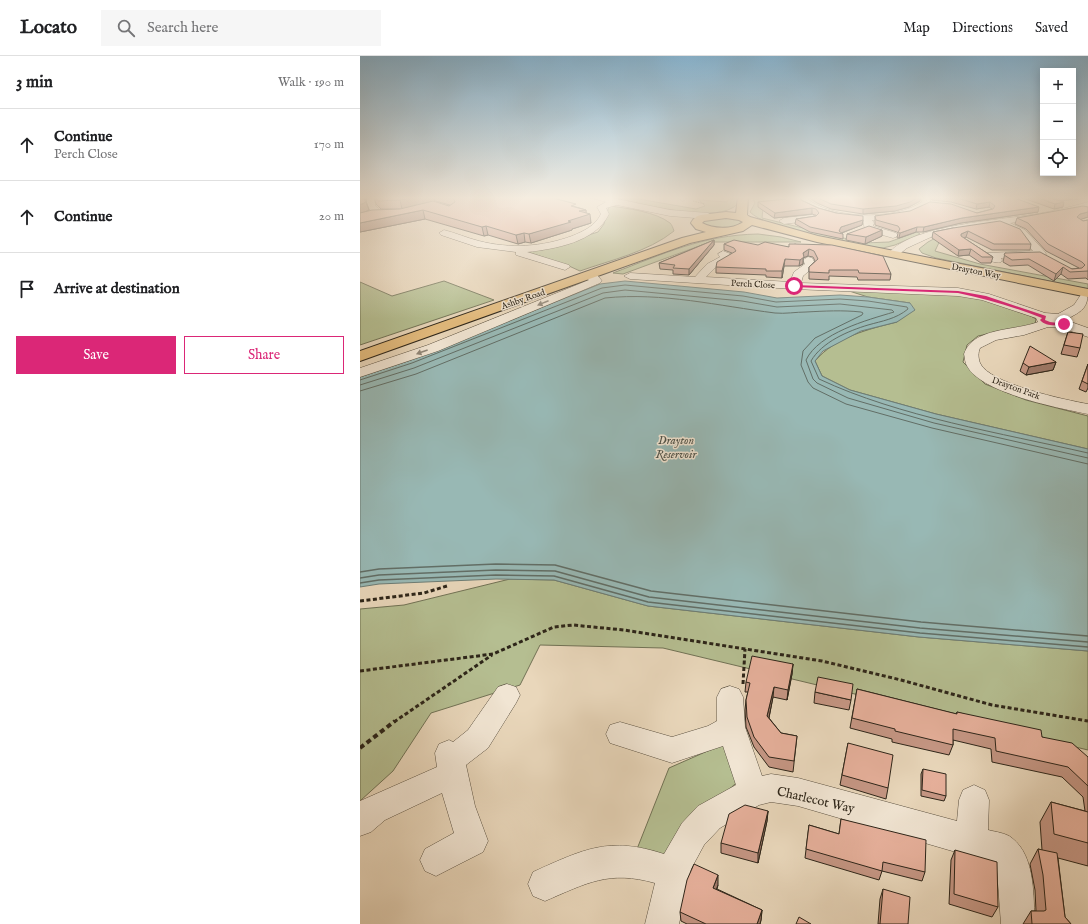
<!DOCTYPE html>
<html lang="en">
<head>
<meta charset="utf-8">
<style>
	:root { --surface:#fff; --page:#f6f6f6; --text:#202124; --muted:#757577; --line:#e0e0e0; --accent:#db2777 }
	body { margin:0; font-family:"IM FELL English",serif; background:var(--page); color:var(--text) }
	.controls { position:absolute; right:12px; top:12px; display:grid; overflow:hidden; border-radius:0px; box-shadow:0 2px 10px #0003 }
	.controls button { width:36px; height:36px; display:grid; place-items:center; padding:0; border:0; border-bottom:1px solid var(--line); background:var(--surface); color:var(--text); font:20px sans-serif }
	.stop { position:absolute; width:12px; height:12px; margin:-9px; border:3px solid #db2777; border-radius:50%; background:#fff }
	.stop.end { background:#db2777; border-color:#fff; box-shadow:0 1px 4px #0008 }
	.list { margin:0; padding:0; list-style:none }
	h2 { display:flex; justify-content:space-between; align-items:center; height:52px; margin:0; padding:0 16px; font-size:17px }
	h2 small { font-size:13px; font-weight:400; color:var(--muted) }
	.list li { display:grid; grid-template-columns:26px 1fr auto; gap:12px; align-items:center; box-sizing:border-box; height:72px; padding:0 16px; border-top:1px solid var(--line) }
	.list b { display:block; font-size:15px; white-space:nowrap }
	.list p { margin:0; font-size:13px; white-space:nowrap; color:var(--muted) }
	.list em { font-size:13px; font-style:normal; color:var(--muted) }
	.actions { display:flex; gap:8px; padding:12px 16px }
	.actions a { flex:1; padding:9px 0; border:1px solid var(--accent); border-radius:0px; text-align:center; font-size:14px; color:var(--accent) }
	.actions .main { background:var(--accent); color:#fff }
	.icon { flex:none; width:22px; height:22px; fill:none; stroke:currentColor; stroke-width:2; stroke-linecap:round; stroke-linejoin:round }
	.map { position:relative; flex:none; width:728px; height:868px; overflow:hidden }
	header { display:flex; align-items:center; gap:24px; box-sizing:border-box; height:56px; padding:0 20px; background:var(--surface); border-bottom:1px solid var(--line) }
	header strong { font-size:19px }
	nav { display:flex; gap:22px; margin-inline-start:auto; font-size:14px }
	.search { width:280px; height:36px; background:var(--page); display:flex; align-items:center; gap:10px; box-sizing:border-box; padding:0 14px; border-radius:0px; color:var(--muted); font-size:15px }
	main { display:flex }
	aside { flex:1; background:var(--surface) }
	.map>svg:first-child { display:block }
</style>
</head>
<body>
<header>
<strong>Locato</strong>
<div class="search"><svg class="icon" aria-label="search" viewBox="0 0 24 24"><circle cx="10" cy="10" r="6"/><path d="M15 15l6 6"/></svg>Search here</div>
<nav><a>Map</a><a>Directions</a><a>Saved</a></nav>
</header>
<main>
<aside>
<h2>3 min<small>Walk · 190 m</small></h2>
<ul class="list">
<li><svg class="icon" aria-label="ahead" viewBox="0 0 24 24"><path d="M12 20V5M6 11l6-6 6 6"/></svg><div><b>Continue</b><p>Perch Close</p></div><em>170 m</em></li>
<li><svg class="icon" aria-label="ahead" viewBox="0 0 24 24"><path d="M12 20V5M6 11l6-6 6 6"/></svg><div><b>Continue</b></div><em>20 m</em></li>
<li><svg class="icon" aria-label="arrive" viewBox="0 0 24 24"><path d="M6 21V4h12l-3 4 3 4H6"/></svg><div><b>Arrive at destination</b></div></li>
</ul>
<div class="actions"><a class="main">Save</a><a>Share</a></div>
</aside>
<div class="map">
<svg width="728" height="868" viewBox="0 0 728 868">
	<rect width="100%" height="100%" fill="#e9d7bb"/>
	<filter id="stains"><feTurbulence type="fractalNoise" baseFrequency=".005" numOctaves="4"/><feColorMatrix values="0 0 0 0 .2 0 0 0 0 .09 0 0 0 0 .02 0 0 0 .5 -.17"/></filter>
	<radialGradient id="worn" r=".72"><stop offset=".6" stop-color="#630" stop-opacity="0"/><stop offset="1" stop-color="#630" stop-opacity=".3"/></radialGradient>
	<!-- green -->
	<g fill="#b5be91" stroke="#717255">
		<path d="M250,141H267L336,153L345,150L339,144L367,146L370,141H376L379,146C377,148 375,151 372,152C350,166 277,147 250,141Z"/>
		<path d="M392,141H404L402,162L504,187L529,186L557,176L560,178L535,189L523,192L513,191C487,185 406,173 390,156L395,147Z"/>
		<path d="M249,150C267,152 296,156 310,167C312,169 313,172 314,175C288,196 251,204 220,215L209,210L165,195L182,194L238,176L244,168Z"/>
		<path d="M362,160L382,164L384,167C371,174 355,174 342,167L343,164Z"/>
		<path d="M398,178L421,181L441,186H350L263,218L253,217C303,198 343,179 398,178Z"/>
		<polygon points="583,178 575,195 620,208 728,228 728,233 576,202 562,197 559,193 568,186"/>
		<polygon points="84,225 134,244 0,289 0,226 32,240"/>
		<path d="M486,234C541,235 601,233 654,252C661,255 669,259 676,263L675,268L618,280L607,289L603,306L625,328L666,344L728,360V393L576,358L490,334L462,320L455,305C475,281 509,273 537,266L550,247L508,241Z"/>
		<polygon points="150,523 194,524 288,550 559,581 728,595 728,694 303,592 180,589 160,629 71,657 33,715 0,745 0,553 44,549"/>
		<polygon points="368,686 376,727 359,743 307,805 277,793 309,712"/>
	</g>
	<!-- water -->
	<polygon fill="#98b8b4" stroke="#6d7d76" points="265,225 384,236 417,242 480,239 508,241 550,247 555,254 537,266 501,275 463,295 455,305 462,320 490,334 576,358 728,393 728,595 559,581 288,550 194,524 136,523 19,528 0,531 0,321 51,304 240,228"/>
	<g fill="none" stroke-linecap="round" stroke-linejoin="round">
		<!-- shore-far1 -->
		<g stroke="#626e66" stroke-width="1">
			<path d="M0,324L52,307L242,232L265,229L383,240L416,246L480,243L508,245L547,251L548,253C536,263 522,265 508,269C488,275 462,286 451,305L459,323C540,361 641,377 728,397"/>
			<path d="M0,329L54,312L243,237L265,234L382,245L417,251L480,248L532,254L534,256C507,264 459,277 446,304L453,323L457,327L488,342L574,367L728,402"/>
			<path d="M0,335L56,318L245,242C302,236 359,250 415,257C425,258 436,256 446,256C465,255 482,254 501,256L503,257L502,259L455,282L443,295L441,309L448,326L453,332L486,348L572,372L728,408"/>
		</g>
		<!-- shore -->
		<g stroke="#626e66" stroke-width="1.5">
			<polyline points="0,516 19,513 136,508 195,509 291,535 561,566 728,580"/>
			<polyline points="0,522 19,519 136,514 195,515 289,541 560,572 728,586"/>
			<polyline points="0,527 19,524 136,519 194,520 288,546 560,577 728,591"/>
		</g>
		<defs>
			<g id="minor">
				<polygon points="7,141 15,141 15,149 20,155 16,160 0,165 0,159 11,155 7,149"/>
				<path d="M228,141H247L310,154L348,157L353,160L348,163L310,160L257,149L246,152L249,158C236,186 195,193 167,196L209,209L210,211L205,214L156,199V196L117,191L81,179L79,177L84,174C96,177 107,182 119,185C150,193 182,191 212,180C224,175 235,170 241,158L237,151L246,146Z"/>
				<polygon points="318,141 327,141 327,142 323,145"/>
				<path d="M435,141H445C471,164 534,165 562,146L561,141H569L571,147C558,162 531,164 512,164L514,167L513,170L536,177L538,179L536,181L533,182L505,174L503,164C479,162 452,160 435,141Z"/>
				<path d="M728,146V152C703,159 677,164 650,167L665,174L685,196L686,198L685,200L641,202L642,204L641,206C634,208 629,204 625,199L626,197L673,195L659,178L639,169L592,176L571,181L547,192L537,200L533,201L528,198C550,169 641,164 677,158C694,155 711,151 728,146Z"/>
				<polygon points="452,159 455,160 457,162 455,164 424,168 419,165 424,162"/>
				<path d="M363,195L373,199L374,201L355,212L346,221L430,226L434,216L445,208L443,204L448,201L452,202L456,209L443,220L441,227L598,232L629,238L685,257L698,258L714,249L724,234L728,233C728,251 724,254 709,262L711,266L728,272V281L702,272L688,271L664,279L636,284L620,292C618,297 618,301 620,307C629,328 706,344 728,348V358C699,352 621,337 607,310C605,307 605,302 604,298C613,271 655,275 678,266L676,262L622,244L598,240L434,233L270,223L264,220L270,217L335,221L347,208L360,201L358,198Z"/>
				<polygon points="228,217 238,220 242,225 240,227 78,295 0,321 0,312 68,289 229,224 222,220"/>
				<polygon points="147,628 156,631 160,639 156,647 128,692 106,709 115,750 128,785 123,796 76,820 65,815 60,804 65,793 94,777 82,737 25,764 11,776 0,780 0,745 77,711 75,697 79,688 89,684 93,686 108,674 138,631"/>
				<path d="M370,630L379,633L383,641L385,671L402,720L411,718L438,722L597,765L599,744L603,734L614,729L625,734L629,744L628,774C636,776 646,777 652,782C676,801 673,841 675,868H641L637,814L630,806L438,750L411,746L399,749L360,772L344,789L331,813L319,868H285L295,827C249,814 227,827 185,845L173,840L168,828L173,816C224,793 249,780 304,798L322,767L338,750L376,729L363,690L312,707L250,687L246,678L250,669L260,666L312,681L348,670L357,665V641L361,633Z"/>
			</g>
			<path id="major" d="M378,141H388L387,159L390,161L458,180L728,233V241L457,186L392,169L383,175L330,187L0,305V295L322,182L346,176L336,173L331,167C333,163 336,160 341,159L366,156L376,157ZM366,162L379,164L383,166C372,174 353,173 342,167L344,165Z"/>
		</defs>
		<!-- minor casing -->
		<use href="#minor" stroke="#5c5242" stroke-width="1"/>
		<!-- major casing -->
		<use href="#major" stroke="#2d2519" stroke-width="2"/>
		<!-- path-far2 -->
		<polyline stroke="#2d2519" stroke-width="1" stroke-dasharray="1.5 1" stroke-linecap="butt" points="333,145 345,148"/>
		<!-- path-far1 -->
		<g stroke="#2d2519" stroke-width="3" stroke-dasharray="4 2.5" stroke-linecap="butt">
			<polyline points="0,545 64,537 87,530"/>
			<polyline points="0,615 133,598 194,571 213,569 264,574 462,605 541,624 632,649 728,665"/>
			<polyline points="383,628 385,593"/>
			<polyline points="34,666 132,599"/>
		</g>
		<!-- path -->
		<polyline stroke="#2d2519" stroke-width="4" stroke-dasharray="5 3.5" stroke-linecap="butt" points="0,692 35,665"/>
		<!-- minor -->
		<use href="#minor" fill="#f1e5d3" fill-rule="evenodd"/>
		<!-- major -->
		<use href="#major" fill="#e4bc7e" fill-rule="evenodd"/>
	</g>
	<!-- wall -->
	<g fill="#c69785" stroke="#2d2519">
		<polygon points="0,141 6,141 6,145 9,154 5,156 89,150 90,149 75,145 42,153 21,153 16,148 14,141 196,141 193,142 216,151 226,154 226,157 231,167 212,173 212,174 171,187 165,186 158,188 128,179 124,180 65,163 0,176"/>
		<polygon points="413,141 439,141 441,144 458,152 503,164 502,169 482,177 483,178 483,183 450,176 435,168 436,163 456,160 456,159 455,159 452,158 414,162 398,151 398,146 418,144"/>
		<polygon points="448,141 504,141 507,143 560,145 549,151 535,155 503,158 471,153 457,147"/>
		<polygon points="570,141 652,141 678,156 601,167 563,176 556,176 539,182 537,182 538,177 537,176 515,169 515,160 617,157 632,153 629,151 616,153 591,146 572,144"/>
		<polygon points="660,141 728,141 699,145 703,151 694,153"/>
		<polygon points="728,151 728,161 720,163 723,165 728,164 728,224 726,222 708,223 701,218 694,225 668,209 650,210 643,206 645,197 712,213 719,212 686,195 666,173 655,168 657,162"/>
		<polygon points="593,172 671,188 670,194 632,194 606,181 604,182 633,201 631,207 621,207 609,199 598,200 572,182 573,176"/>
		<polygon points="522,174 522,180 505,188 486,184 487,178"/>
		<polygon points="354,184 354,189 329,219 313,218 313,214 300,213 299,207"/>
		<polygon points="364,188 429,191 435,188 531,218 530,224 498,224 497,221 469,220 469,224 449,223 449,211 455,205 453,201 448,200 443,202 443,208 439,210 424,210 422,222 406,221 406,219 356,217 356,211 372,197 364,194"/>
		<polygon points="708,276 720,292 717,301 701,298"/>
		<polygon points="696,306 693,314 666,319 660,315 663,307"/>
		<polygon points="728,308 728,332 726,336 719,333"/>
		<polygon points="433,608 432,618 427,644 413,641 409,662 421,677 437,680 433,716 409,711 394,691 386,671 385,654 386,644 388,636 385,636 386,626"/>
		<polygon points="497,633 596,658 597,656 682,681 728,701 728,810 698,802 705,861 711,868 663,868 671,855 676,855 675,834 670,808 678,793 682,794 680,766 691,746 725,755 723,741 702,721 632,706 631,693 593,684 593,689 589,699 532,686 532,683 490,672"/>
		<polygon points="455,636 491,644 489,654 454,647"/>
		<polygon points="488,687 528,732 526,743 480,729"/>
		<polygon points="563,713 586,740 584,745 561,740 561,718"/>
		<polygon points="408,755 407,765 398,807 361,797 361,787"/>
		<polygon points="481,763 565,816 562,825 522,815 519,824 445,802 449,769 479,778"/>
		<polygon points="595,794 638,851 632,861 589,848 591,804"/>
		<polygon points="358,829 357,833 402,854 401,864 400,868 327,868 321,865 320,856"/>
		<polygon points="523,833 548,868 518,868 520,843"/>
	</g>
	<!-- shaded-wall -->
	<g fill="#a17b6c" stroke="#2d2519">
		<polygon points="3,141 6,141 6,146 9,154 0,158 0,149"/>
		<polygon points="52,141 74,141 75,145 42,153 40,144"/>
		<polygon points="559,141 561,141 560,145 549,151 535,155 503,158 503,153"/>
		<polygon points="685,141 728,141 728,142 688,146"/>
		<polygon points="630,146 629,151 616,153 617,148"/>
		<polygon points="704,146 703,151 694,153 695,148"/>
		<polygon points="679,151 678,156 601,167 563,176 564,171 602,162"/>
		<polygon points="452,152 452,158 414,162 415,157"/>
		<polygon points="63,154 65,163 0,176 0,167"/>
		<polygon points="226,154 226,159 230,158 231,167 212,173 212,174 171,187 169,178 208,165 219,155"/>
		<polygon points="728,156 728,161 719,164 717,161 720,158"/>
		<polygon points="503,164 502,169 481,177 479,175 481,171"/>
		<polygon points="126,170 128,179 124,180 122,171"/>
		<polygon points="557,171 556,176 539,182 540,177"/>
		<polygon points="522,174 522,180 505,188 506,181"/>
		<polygon points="608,175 606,181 600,184 601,178"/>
		<polygon points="164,177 165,186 158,188 156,179"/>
		<polygon points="354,184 354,189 329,219 329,213"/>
		<polygon points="449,193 448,200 443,202 443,208 439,210 440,204 443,197"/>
		<polygon points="611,193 609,199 598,200 599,194"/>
		<polygon points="425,203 424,210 422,222 422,215"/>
		<polygon points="703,211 701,218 694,225 696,218"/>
		<polygon points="696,306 693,314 666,319 669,311"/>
		<polygon points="433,608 432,618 427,644 428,634"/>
		<polygon points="414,631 413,641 407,671 407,660"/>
		<polygon points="408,755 407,765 398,807 398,797"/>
		<polygon points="358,819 358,829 353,842 353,832"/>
		<polygon points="402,854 401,864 400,868 397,868"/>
	</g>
	<!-- building -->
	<g fill="#e6b09b" stroke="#2d2519">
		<polygon points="0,141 3,141 6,146 0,149"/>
		<polygon points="15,141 52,141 40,144 18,145"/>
		<polygon points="89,141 189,141 216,148 211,150 226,154 219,155 230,158 208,165 211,166 169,178 164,177 156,179 126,170 122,171 63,154 0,167 0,157 12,154 40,153 73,145 89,150 95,146 93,142"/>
		<polygon points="422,141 439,141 441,144 458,152 476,157 503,160 503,164 481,171 479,175 483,178 450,171 436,163 456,160 459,157 456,153 452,152 415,157 398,146 426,143"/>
		<polygon points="456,141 504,141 507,143 509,141 559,141 550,146 536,150 503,153 471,148"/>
		<polygon points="595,141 652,141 679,151 602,162 564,171 557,171 540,177 538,176 540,173 538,170 516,164 515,160 550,155 570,146 591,148 617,157 633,153 635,150 630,146 617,148"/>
		<polygon points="676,141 686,141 704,146 695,148"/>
		<polygon points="723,150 728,151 728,156 720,158 717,161 723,165 728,164 728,215 710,216 703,211 696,218 669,203 652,204 644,199 645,197 680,196 712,213 722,212 725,209 722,206 688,188 668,167 657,162"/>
		<polygon points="640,165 660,173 671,188 634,188 608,175 601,178 601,180 633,201 622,201 611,193 599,194 573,176 593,172"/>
		<polygon points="509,170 522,174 506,181 487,178"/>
		<polygon points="354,184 329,213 313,212 315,209 299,207"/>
		<polygon points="374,184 398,189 405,186 429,191 429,188 435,188 472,189 523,200 531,218 499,217 498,214 469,214 469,217 449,216 449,211 458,203 454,195 449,193 443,197 444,201 440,204 425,203 422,215 406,215 406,213 356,211 357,206 376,195 374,192 364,188"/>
		<polygon points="708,276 723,278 720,292 704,289"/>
		<polygon points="670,290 696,306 669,311 663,307"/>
		<polygon points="728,308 728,328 722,325"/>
		<polygon points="392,600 433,608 428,634 414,631 407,660 421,677 437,680 434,705 409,701 394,681 387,661 386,644 390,627 386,626"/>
		<polygon points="458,621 493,628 491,644 455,636"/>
		<polygon points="497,633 597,658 597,656 681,674 682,681 712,687 728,701 728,730 708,711 636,695 635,682 593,673 593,689 535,675 535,673 492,662"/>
		<polygon points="488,687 533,699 528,732 482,719"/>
		<polygon points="563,713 586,718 586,740 562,734"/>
		<polygon points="691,746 728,756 728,787 694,778"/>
		<polygon points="385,749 408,755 398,797 361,787 369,758"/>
		<polygon points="481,763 566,784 565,816 523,806 522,815 446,793 449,769 479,778"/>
		<polygon points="678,793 697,797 705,861 711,868 672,868 671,855 684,855 686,854 683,819"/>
		<polygon points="595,794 637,806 638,851 594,838"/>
		<polygon points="334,808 358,819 353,832 402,854 397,868 346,868 320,856 327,824"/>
		<polygon points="523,833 550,841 548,868 520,868"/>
		<polygon points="439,861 451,868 436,868"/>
	</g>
	<!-- one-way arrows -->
	<defs><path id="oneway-solid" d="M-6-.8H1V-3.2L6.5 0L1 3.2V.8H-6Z"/></defs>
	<g fill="#8f8576">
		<use href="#oneway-solid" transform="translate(183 247) rotate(158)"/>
		<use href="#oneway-solid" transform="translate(62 296) rotate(160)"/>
	</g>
	<!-- sky -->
	<linearGradient id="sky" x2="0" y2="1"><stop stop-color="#88b6d3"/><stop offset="0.54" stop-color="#f5ede0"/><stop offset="1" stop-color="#f5ede0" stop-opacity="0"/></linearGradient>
	<rect width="728" height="263" fill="url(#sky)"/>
	<!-- route -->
	<path fill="#db2777" d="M434,229L598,235L626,240L686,260L685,264L690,266L706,268L704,269C695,269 686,271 680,264L682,262C654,251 627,243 598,237L433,231Z"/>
	<g text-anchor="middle" stroke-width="3" stroke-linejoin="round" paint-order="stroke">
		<!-- far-street labels -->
		<g font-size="9" fill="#2d2519" stroke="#f1e5d3">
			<text transform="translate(616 215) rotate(11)" y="3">Drayton Way</text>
			<text transform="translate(393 228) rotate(3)" y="3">Perch Close</text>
			<text transform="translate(163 243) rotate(-19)" y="3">Ashby Road</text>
			<text transform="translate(656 332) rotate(20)" y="3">Drayton Park</text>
		</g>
		<!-- water labels -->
		<g font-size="12" font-style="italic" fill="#4d5148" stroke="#f1e5d3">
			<text x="316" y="388">Drayton<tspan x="316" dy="14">Reservoir</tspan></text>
		</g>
		<!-- near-street labels -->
		<g font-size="13" fill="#2d2519" stroke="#f1e5d3">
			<text transform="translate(456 743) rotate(13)" y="5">Charlecot Way</text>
		</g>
	</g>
	<rect width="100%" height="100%" filter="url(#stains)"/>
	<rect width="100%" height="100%" fill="url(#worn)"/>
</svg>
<div class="controls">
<button>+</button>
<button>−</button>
<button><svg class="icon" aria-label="locate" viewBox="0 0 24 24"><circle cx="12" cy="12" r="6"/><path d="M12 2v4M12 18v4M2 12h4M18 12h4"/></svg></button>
</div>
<div class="stop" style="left:434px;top:230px"></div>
<div class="stop end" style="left:704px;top:268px"></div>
</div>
</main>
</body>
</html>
